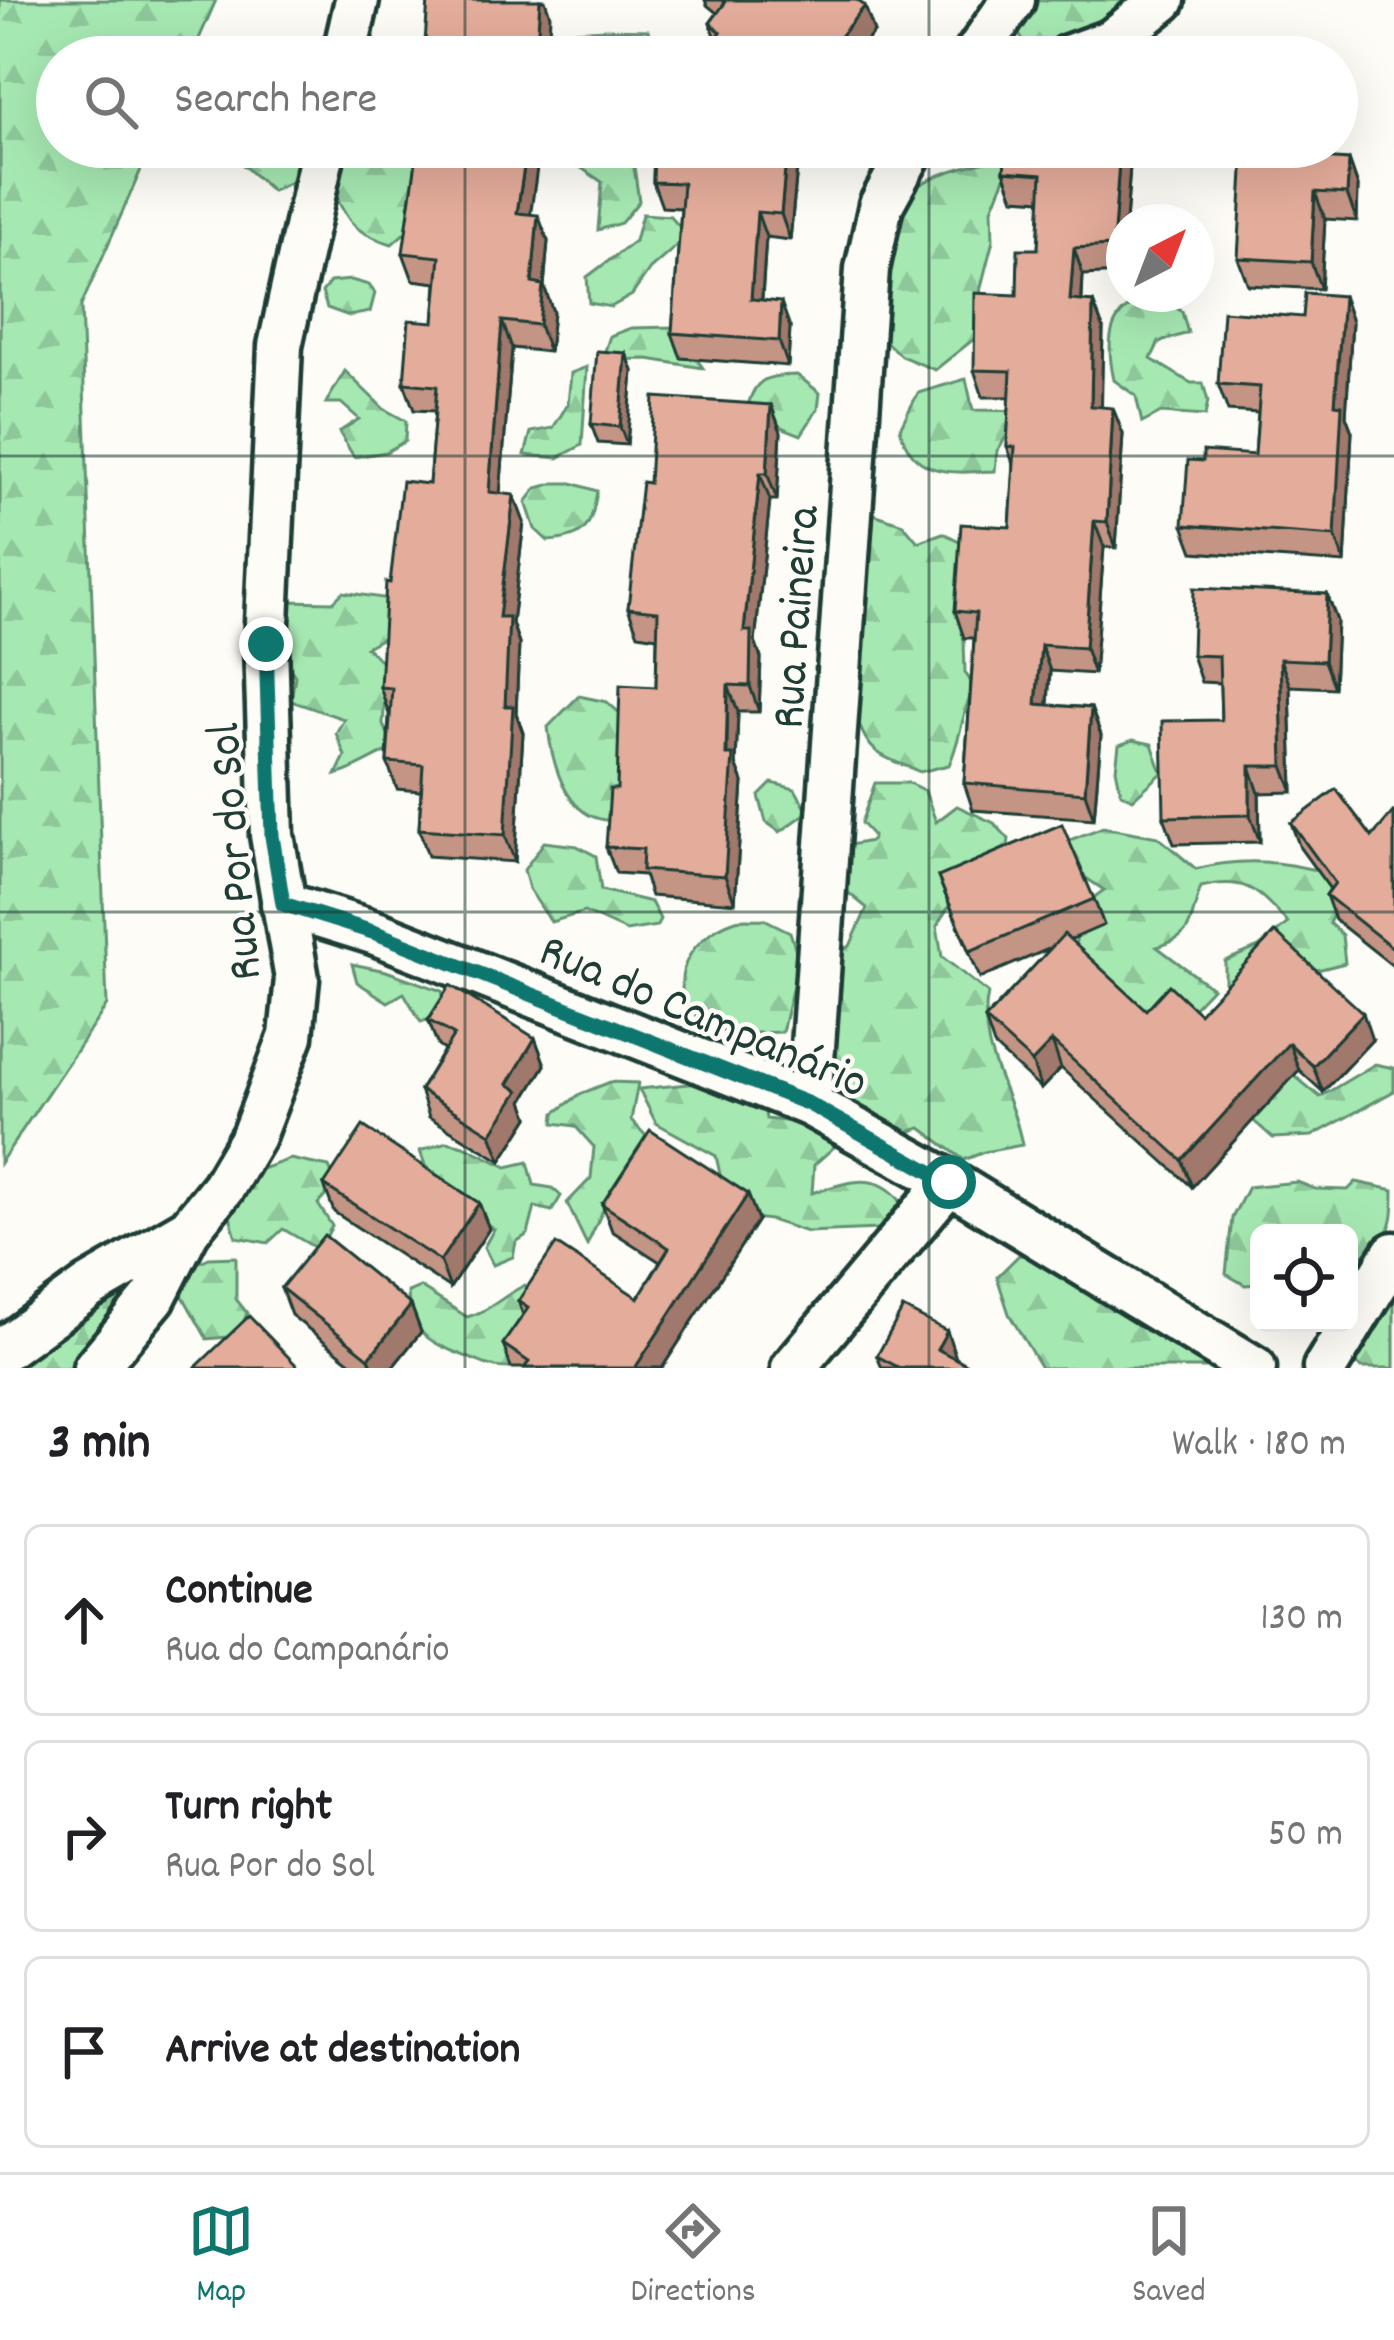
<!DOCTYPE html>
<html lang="en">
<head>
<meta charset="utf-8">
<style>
	:root { --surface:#fff; --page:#f6f6f6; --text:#202124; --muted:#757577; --line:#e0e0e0; --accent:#0f766e }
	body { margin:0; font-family:Dekko,sans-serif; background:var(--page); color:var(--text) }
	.controls { position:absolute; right:36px; bottom:36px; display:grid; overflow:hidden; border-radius:18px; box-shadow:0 12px 48px #0002 }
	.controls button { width:108px; height:108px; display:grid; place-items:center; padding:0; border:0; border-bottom:3px solid var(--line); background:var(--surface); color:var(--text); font:60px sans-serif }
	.compass { position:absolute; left:1106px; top:204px; width:108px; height:108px; border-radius:50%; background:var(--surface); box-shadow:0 12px 48px #0002; rotate:42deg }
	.stop { position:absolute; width:36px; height:36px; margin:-27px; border:9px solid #0f766e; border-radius:50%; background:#fff }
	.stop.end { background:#0f766e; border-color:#fff; box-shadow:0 3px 12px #0008 }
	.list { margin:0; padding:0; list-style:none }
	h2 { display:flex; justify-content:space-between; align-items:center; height:156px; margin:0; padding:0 48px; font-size:51px }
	h2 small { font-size:39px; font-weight:400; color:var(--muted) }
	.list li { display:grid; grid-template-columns:78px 1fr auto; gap:36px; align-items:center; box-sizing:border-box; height:192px; margin:0 24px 24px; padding:0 24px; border:3px solid var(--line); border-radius:18px }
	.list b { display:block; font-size:45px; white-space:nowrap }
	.list p { margin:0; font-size:39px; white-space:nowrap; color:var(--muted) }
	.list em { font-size:39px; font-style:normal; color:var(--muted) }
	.icon { flex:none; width:66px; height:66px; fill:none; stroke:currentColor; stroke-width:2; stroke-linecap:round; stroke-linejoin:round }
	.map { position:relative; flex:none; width:1394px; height:1368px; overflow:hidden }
	.search { position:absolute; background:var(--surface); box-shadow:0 12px 48px #0002; left:36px; right:36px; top:36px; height:132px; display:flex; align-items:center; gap:30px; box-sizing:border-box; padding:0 42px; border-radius:66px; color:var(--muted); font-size:45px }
	.sheet { height:804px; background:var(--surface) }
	nav { display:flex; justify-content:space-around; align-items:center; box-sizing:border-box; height:168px; border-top:3px solid var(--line); background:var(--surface); font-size:33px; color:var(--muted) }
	nav a { display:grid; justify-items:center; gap:6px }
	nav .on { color:var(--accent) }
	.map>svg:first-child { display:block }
</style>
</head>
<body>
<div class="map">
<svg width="1394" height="1368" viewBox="0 0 1394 1368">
	<defs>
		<pattern id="forest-firs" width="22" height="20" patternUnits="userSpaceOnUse" patternTransform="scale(3)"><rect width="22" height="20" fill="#a6e8b2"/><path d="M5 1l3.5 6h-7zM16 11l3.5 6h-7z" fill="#8ec89a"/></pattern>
	</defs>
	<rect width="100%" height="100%" fill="#fdfcf7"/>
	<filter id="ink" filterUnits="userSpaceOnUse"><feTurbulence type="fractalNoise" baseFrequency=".00833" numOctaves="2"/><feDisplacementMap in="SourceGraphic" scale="24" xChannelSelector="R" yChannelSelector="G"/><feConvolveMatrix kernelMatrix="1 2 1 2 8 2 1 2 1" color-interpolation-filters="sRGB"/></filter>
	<g filter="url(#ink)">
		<!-- forest -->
		<g fill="url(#forest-firs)" stroke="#629273" stroke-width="3">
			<polygon points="0,0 216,0 191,57 57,57 57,147 151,147 81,306 107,1005 0,1163"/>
			<path d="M1030,0H1139L1049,57C1029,57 1022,41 1015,25Z"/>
			<polygon points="606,29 648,30 656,57 570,57 572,31"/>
			<polygon points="1224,36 1245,40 1263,57 1104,57 1125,42 1157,43"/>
			<path d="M238,147H447L409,205V229L392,244C359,234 348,226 335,193L293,181L272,191L234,157Z"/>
			<polygon points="572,147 642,147 632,153 639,201 621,223 598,230 602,182 571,161"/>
			<path d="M1002,157L1008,170L992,209L993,240L981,287L974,339L935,370L901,356L882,338C880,289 879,233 913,191C928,174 979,163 1002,157Z"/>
			<polygon points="642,214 670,216 688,236 650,269 632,295 611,307 589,303 587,277 635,241"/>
			<polygon points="351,280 369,285 375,293 370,312 349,316 327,308 322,292 330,282"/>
			<path d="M1163,297L1182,312L1188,333L1159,342L1151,359L1191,383H1203L1208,401L1205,416L1161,413L1142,423L1136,396L1114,380C1104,335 1110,301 1163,297Z"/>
			<polygon points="673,327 703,368 648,359 602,360 610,336 631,328"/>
			<polygon points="587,367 582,445 558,458 525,455 531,432 553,428 568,404 571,373"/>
			<polygon points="345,371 384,409 406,421 405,441 386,452 354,457 339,432 359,419 341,403 326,403"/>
			<path d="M797,375L820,393L818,409L801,435L746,413C754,379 763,376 797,375Z"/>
			<path d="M966,379L973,410L1104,412L1013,426L997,451L995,471C951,473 912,478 900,428L918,393Z"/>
			<path d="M555,483H572L597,491C591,528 586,538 548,541L535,529L526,502L537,488Z"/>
			<path d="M868,512L903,524L918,542L943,533L961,542L965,672L974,687C962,713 961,738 949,765L920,772C907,766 889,761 877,752C829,713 861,568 868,512Z"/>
			<path d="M343,592L389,599L388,635L366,647L387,666L383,725L396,748C374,756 359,768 336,775L345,756L336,733L344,719L291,701L295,676L273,641L287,601L333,602Z"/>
			<path d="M579,696L607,702L624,717L638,823C623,821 602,822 589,815C561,799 551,756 548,727Z"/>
			<polygon points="1133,740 1152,744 1162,773 1133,799 1121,793 1116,769 1119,745"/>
			<polygon points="772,783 795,789 808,812 780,832 766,822 759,796"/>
			<path d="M875,783H909L925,791L936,822L957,806L994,823L1009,839L1006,860L963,882L937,926L942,957L988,993C976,1052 1012,1089 1022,1145L984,1152L964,1160L921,1128L904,1133L836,1097L827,1085L837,953L850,946L867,908L840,886L839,847L871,841L873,836L861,823Z"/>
			<path d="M1103,827L1158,837L1196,869C1242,857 1289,861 1334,875L1343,896L1329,923L1342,935L1345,963L1225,993V961L1259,947L1288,923C1257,891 1248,876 1201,887C1188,922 1196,936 1157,947L1212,988L1172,1030L1136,1025L1075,947L1081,907L1104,890L1044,850Z"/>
			<polygon points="544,842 577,846 596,856 601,890 651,902 660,919 657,926 626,931 584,912 551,922 529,889 524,870"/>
			<path d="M764,919L790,932L799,960L782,1032C764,1032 734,1036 717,1029C656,1001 682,937 736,920C743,918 756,920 764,919Z"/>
			<polygon points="352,964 386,971 442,991 448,1013 421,1022 404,993 388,1002 357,982"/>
			<polygon points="1243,1033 1320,1097 1375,1064 1394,1068 1394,1091 1312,1136 1273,1138 1229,1099"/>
			<polygon points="610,1082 638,1083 631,1120 651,1141 634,1184 603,1210 587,1245 567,1203 591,1178 594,1147 575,1126 554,1123 555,1113 580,1094"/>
			<path d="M708,1082L764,1106L766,1119L819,1125L834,1147L814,1165L812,1193C845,1183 877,1169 901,1202L879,1229L807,1232L770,1220L729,1215L716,1156L656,1123L639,1089Z"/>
			<path d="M447,1142L464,1146L507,1167L528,1162L534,1185L552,1188L561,1196L552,1211L535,1207L528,1234L516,1242L513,1257L493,1265L484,1247L494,1229C462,1206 431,1190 420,1151Z"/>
			<polygon points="290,1159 329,1167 336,1184 318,1204 332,1226 319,1250 283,1229 268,1243 236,1237 229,1213 256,1171"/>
			<path d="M1297,1182L1315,1189L1348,1190L1356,1182L1394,1190C1394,1230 1390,1240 1354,1259H1349V1233H1259V1284L1245,1285L1226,1274L1232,1218L1248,1187Z"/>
			<polygon points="1019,1255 1057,1256 1208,1364 1209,1368 1041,1368 1009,1314 997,1277"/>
			<polygon points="236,1257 236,1299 247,1313 238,1336 207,1339 176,1284 180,1271 209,1258"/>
			<polygon points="1394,1274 1394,1368 1361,1368 1344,1350"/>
			<polygon points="141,1275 131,1304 74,1368 11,1368"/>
			<path d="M525,1285L537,1298L510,1368C493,1368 487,1365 472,1359C435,1344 409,1337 408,1292L420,1287L467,1317C490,1311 504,1295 525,1285Z"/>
		</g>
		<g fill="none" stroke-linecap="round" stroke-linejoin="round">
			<defs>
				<g id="street">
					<polyline points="344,57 357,0"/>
					<polyline points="974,57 1013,0"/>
					<polyline points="1068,57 1112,41 1163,0"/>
					<polyline points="283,904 376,933 809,1104 949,1182 1254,1368"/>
					<polyline points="809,1104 867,269 881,205 913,147"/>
					<polyline points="0,1352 89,1287 189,1229 223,1187 253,1136 291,1036 297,979 272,835 266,644 280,346 324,147"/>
					<polyline points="95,1368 154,1297 188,1230"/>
					<polyline points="793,1368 949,1182"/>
					<polyline points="1325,1368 1394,1254"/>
				</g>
			</defs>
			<!-- street casing -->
			<use href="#street" stroke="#1f3d34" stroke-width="51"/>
			<!-- street -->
			<use href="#street" stroke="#fdfcf7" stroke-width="42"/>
		</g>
		<!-- wall -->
		<g fill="#c49485" stroke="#1f3d34" stroke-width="3">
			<polygon points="705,0 857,0 874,32 853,57 724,57 710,23 717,13 707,5"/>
			<polygon points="654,147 799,147 790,240 766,237 762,300 790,327 788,366 681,358 672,333 681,208 662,207 653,182"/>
			<polygon points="1349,160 1358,186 1357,221 1325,219 1321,289 1248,285 1238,258"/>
			<polygon points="1130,166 1126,222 1124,222 1123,273 1083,275 1082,301 1093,302 1103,328 1101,407 1123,434 1116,548 1104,547 1094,674 1050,671 1048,705 1091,708 1101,735 1094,819 973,810 964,783 974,638 964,638 955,611 1010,527 1014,466 1007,446 1010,397 983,397 974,370 1017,295 1038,249 1041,200 1014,198 1004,171"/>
			<polygon points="531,214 548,241 544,286 553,312 549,352 512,348 500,493 524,522 512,623 519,644 516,713 523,733 515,862 428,856 419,829 421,791 397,789 387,762 389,714 380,687 390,583 429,484 435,411 414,410 404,383 434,322 437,283 413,280 403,253"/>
			<polygon points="1343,296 1352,322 1346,416 1352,432 1345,563 1193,552 1183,525 1203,461 1255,455 1258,413 1228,411 1218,384 1303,317"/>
			<polygon points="626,353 633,371 627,445 598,443 591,424"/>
			<polygon points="771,405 781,432 777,500 770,500 755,642 761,658 759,712 738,712 736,764 743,782 735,903 651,896 644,875 616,873 606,847 617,789 656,687 657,637 638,634 628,608 649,483"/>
			<polygon points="1327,594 1337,621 1334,688 1290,686 1293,792 1259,793 1260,842 1174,844 1164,817 1221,720 1220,683 1201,682 1192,655"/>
			<polygon points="1394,813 1394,967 1335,920 1326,895 1330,889 1300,848 1291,823 1372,837"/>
			<polygon points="938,877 1094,899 1104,925 1070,940 1146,1010 1199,1013 1372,1040 1323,1092 1299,1070 1192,1187 1061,1068 1041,1089 994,1046 985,1019 1051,948 980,978"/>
			<polygon points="428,1020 535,1038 545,1065 523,1101 529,1117 501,1161 429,1117 420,1090 444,1050 438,1046"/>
			<polygon points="324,1185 479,1203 489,1229 450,1288 334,1212"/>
			<polygon points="602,1204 758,1220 662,1368 511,1368 503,1344 523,1315 518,1301 638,1298 660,1262 612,1231"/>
			<polygon points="281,1288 411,1305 421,1332 392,1368 358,1368 291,1315"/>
			<polygon points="877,1356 956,1358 973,1368 882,1368"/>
		</g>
		<!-- shaded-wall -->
		<g fill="#a0786c" stroke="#1f3d34" stroke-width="3">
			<polygon points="540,0 545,0 550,15 548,57 536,57"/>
			<polygon points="865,6 874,32 853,57 823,57"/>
			<polygon points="527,147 540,147 527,239 517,213"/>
			<polygon points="787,147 799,147 790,240 781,214"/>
			<polygon points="1120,147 1123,147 1130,166 1126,222 1124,222 1123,273 1113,246"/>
			<polygon points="1349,160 1358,186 1357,221 1347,194"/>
			<polygon points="1315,192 1325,219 1321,289 1311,262"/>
			<polygon points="757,212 766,237 760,325 751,299"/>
			<polygon points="538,215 548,241 544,286 553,312 549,352 539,325 532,283"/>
			<polygon points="1074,248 1083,275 1080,327 1070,300"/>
			<polygon points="1343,296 1352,322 1346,416 1352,432 1345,563 1335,536 1335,404"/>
			<polygon points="781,302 790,327 788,366 779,341"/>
			<polygon points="1093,302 1103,328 1101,433 1091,406"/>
			<polygon points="502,321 512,348 498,519 489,492"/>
			<polygon points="626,353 633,371 627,445 620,427"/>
			<polygon points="771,405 781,432 777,500 767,473"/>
			<polygon points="1113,408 1123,434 1116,548 1107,522"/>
			<polygon points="760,473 770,500 755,642 761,658 759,712 750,686 744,631"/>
			<polygon points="514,495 524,522 512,623 519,644 516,713 523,733 515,862 505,835 505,706 499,617"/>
			<polygon points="1094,521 1104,547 1094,674 1085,648"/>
			<polygon points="1327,594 1337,621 1334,688 1324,661"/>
			<polygon points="1041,645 1050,671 1046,730 1036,704"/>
			<polygon points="1280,659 1290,686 1293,792 1283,766"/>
			<polygon points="728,685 738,712 736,764 743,782 735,903 725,876"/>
			<polygon points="1091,708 1101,735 1094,819 1085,793"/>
			<polygon points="1250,766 1259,793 1260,842 1250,815"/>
			<polygon points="1363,1013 1372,1040 1323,1092 1313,1066"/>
			<polygon points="535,1038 545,1065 523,1101 529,1117 501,1161 491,1134 508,1084"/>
			<polygon points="1052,1041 1061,1068 1041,1089 1032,1062"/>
			<polygon points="1289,1043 1299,1070 1192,1187 1182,1160"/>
			<polygon points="748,1194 758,1220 662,1368 635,1368"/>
			<polygon points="479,1203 489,1229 450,1288 440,1261"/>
			<polygon points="411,1305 421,1332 392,1368 373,1368 369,1358"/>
			<polygon points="947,1331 956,1358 951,1368 937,1349"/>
		</g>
		<!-- building -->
		<g fill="#e4ac9b" stroke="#1f3d34" stroke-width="3">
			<polygon points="428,0 540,0 536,57 424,57"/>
			<polygon points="722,0 857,0 865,6 823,57 730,57 731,48 717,37 721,32 710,23 725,3"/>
			<polygon points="418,147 527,147 517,213 538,215 532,283 543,285 539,325 502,321 489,492 514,495 499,617 509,617 505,706 513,706 505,835 419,829 423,765 387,762 392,688 380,687 386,582 390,583 402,481 429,484 437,386 404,383 409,320 434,322 440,257 403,253"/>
			<polygon points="654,147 787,147 781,214 757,212 751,299 781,302 779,341 672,333 683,183 653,182"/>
			<polygon points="1006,147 1120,147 1113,246 1074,248 1070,300 1093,302 1091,406 1113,408 1107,522 1094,521 1085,648 1041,645 1036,704 1091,708 1085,793 964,783 976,613 955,611 961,524 1010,527 1015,447 1007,446 1011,371 974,370 975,293 1017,295 1018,249 1038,249 1042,174 1004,171"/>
			<polygon points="1244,153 1349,160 1347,194 1315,192 1311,262 1238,258"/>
			<polygon points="1305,293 1343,296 1335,404 1342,405 1335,536 1183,525 1188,460 1203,461 1203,451 1255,455 1260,387 1218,384 1223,311 1303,317"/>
			<polygon points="597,351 626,353 620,427 591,424"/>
			<polygon points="654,397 771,405 767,473 760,473 744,631 751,631 750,686 728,685 726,755 733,755 725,876 642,870 643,849 606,847 610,789 617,789 620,685 656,687 658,611 628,608 642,482 649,483"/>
			<polygon points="1194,588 1327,594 1324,661 1280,659 1283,766 1250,766 1250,815 1164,817 1162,721 1221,720 1219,656 1192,655"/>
			<polygon points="1336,789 1372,837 1393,812 1394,813 1394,949 1326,895 1335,883 1291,823"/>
			<polygon points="1062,824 1094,899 970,951 938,877"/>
			<polygon points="1275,932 1363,1013 1313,1066 1289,1043 1182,1160 1052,1041 1032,1062 985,1019 1064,934 1146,1010 1169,985 1199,1013"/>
			<polygon points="450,985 535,1038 508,1084 519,1091 491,1134 420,1090 454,1035 428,1020"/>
			<polygon points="363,1126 479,1203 440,1261 324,1185"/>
			<polygon points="650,1130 748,1194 635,1368 524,1368 529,1362 503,1344 528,1308 518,1301 556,1244 638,1298 669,1248 602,1204"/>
			<polygon points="324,1235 411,1305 369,1358 281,1288"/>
			<polygon points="903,1308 947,1331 937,1349 973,1368 900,1368 877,1356"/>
			<polygon points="249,1316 299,1368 195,1368"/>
		</g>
	</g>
	<g fill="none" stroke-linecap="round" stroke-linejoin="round" filter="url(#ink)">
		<!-- route -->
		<polyline stroke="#0f766e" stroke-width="15" points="266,644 272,836 283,904 376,933 809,1104 949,1182"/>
	</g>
	<!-- grid -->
	<path fill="none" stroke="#1f3d34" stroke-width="3" stroke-opacity="0.55" d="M465,0V57M929,0V57M465,147V1368M929,147V1368M0,456H1394M0,912H1394"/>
	<g text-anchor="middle" stroke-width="9" stroke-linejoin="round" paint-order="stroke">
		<!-- street labels -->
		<g font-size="48" fill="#1f3d34" stroke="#fdfcf7">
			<text transform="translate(792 617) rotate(-86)" y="17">Rua Paineira</text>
			<text transform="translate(231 852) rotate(-95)" y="17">Rua Por do Sol</text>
			<text transform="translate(705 1013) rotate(23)" y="17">Rua do Campanário</text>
		</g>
	</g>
</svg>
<div class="controls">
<button><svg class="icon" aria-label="locate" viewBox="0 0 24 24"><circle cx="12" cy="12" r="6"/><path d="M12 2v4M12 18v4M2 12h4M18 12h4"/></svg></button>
</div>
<svg class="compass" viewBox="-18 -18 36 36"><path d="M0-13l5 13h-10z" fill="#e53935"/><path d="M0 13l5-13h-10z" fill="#757577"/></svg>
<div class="stop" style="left:949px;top:1182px"></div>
<div class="stop end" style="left:266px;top:644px"></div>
<div class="search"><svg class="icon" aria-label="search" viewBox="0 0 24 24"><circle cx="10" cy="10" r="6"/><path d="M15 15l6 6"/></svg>Search here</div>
</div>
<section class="sheet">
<h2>3 min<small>Walk · 180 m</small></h2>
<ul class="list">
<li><svg class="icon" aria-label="ahead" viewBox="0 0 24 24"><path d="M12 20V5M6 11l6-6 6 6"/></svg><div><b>Continue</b><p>Rua do Campanário</p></div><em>130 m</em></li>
<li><svg class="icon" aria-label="right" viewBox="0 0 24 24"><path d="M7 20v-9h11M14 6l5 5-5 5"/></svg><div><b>Turn right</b><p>Rua Por do Sol</p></div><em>50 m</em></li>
<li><svg class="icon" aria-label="arrive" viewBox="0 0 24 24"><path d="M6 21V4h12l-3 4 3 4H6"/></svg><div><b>Arrive at destination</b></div></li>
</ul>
</section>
<nav>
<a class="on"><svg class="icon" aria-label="map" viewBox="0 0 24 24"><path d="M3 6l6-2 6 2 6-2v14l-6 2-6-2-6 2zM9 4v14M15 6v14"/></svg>Map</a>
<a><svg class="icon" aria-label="directions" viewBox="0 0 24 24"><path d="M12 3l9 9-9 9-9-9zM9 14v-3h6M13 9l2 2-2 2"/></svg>Directions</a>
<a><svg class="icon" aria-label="saved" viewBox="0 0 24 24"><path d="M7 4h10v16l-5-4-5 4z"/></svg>Saved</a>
</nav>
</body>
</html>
